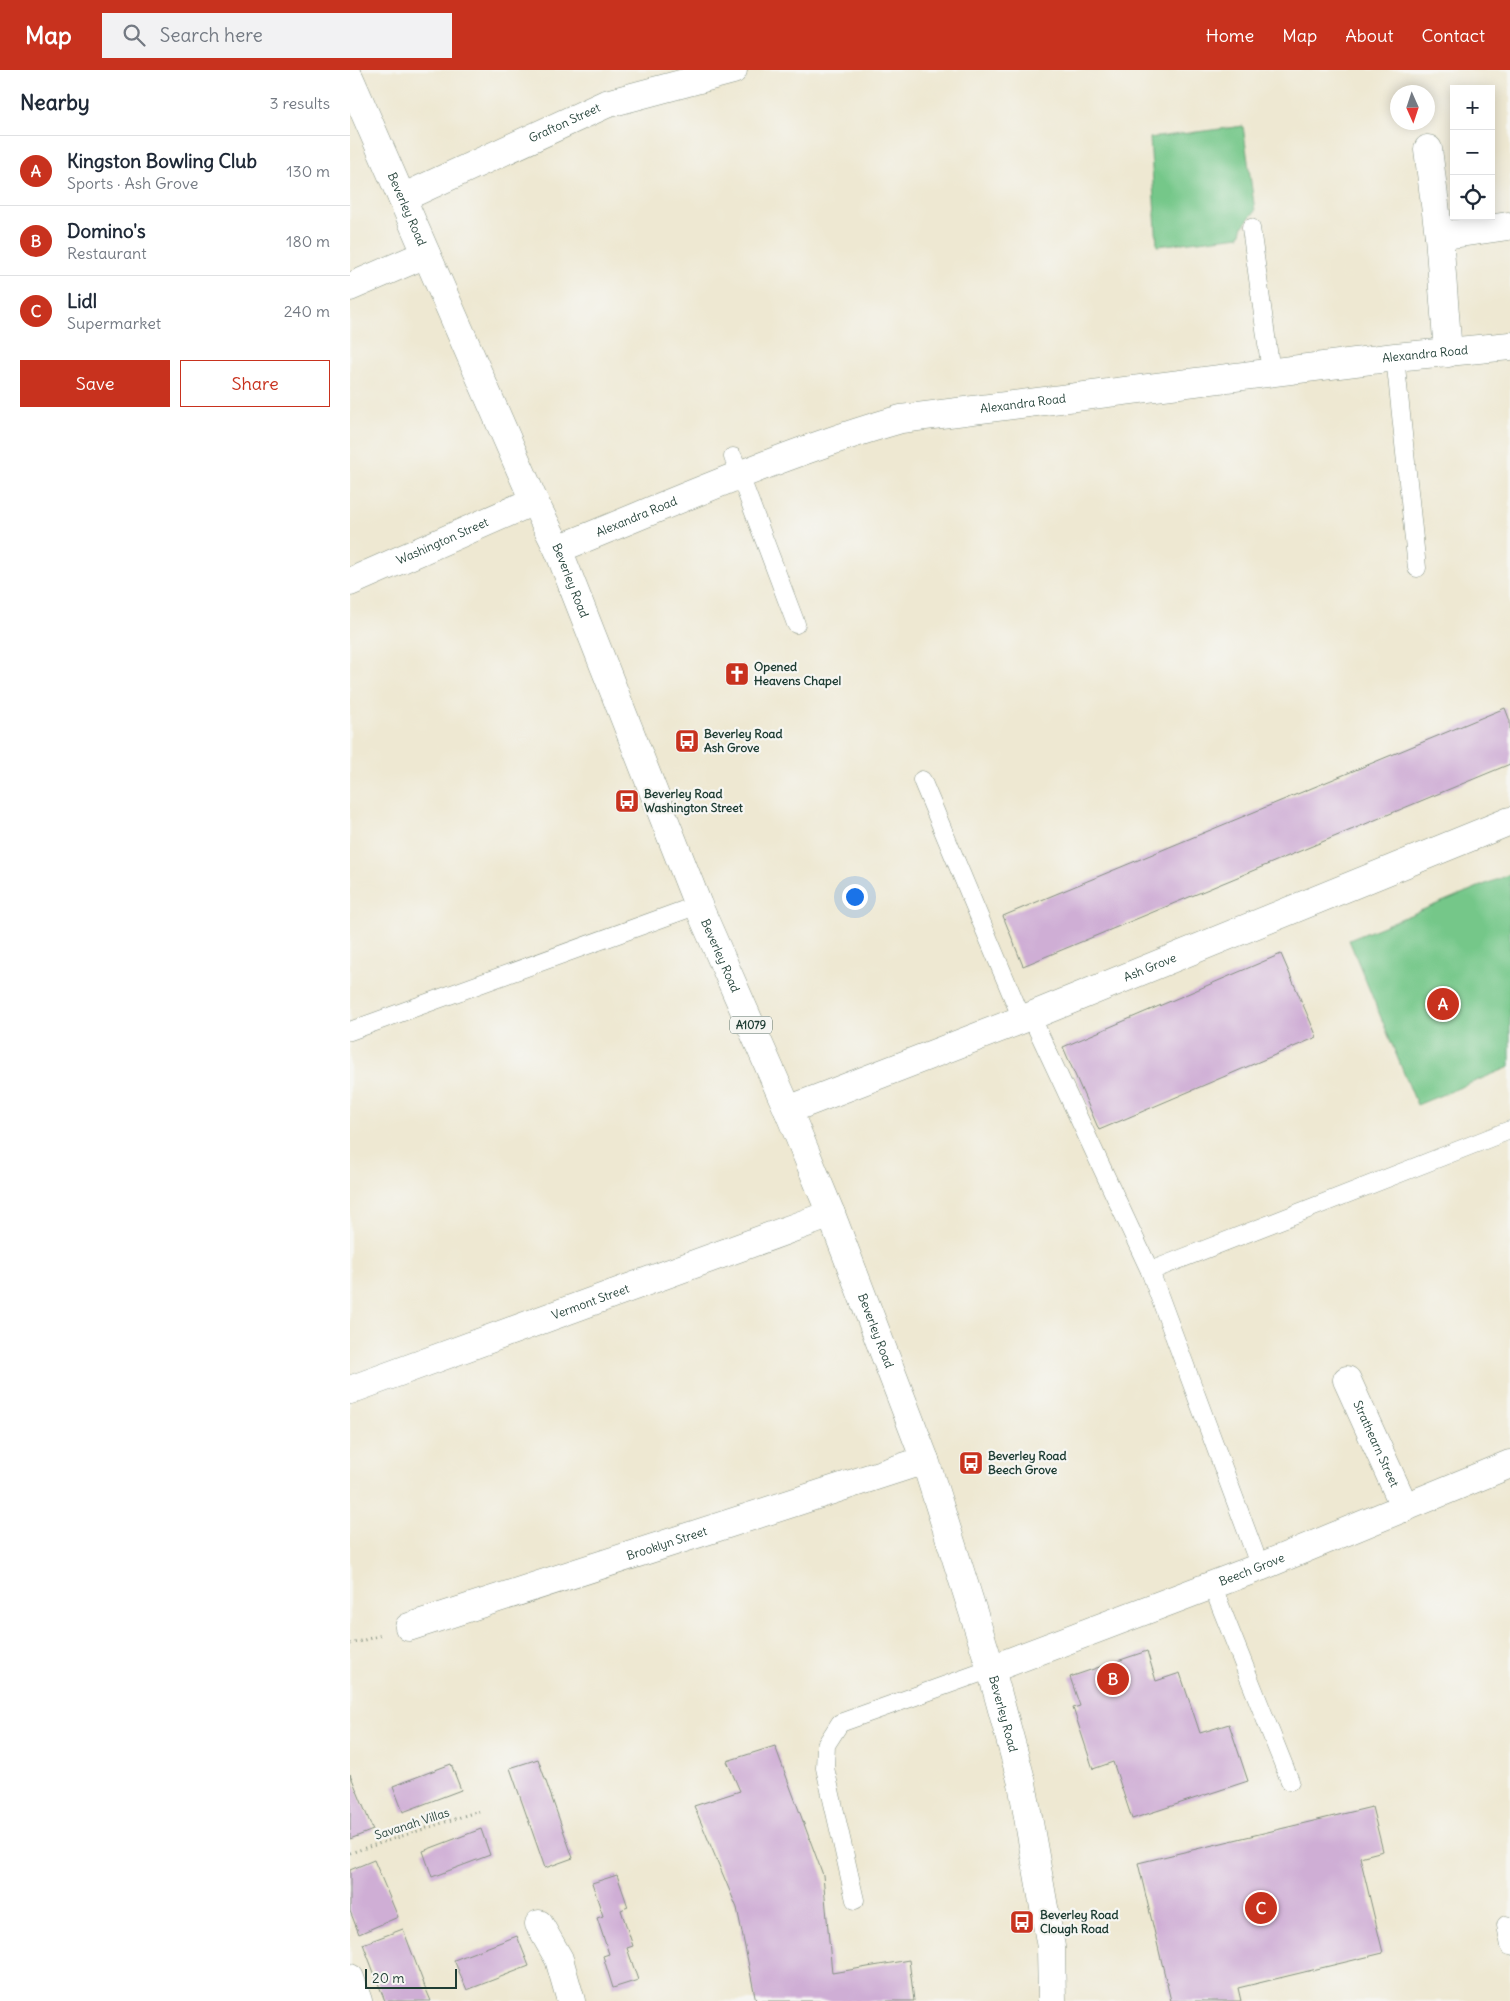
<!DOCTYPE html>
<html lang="en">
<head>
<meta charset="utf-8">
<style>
	:root { --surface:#fff; --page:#f2f2f3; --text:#1f2937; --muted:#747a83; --line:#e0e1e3; --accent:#c8321e }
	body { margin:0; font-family:Delius,sans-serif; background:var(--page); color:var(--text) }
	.controls { position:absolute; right:15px; top:15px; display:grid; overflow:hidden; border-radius:0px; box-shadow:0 2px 12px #0003 }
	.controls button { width:45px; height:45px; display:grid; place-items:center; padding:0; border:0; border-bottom:1px solid var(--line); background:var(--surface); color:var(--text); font:25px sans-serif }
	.compass { position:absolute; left:1040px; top:15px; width:45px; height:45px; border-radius:50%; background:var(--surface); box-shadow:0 2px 12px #0003; rotate:177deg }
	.scale { position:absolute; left:15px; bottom:12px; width:92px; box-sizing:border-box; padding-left:5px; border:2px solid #1f3d34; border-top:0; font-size:14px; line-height:18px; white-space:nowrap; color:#1f3d34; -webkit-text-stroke:4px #f6f6f2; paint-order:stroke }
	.you { position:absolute; left:504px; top:826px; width:18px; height:18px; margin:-12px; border:4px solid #fff; border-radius:50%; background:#1a73e8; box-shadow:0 0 0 8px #1a73e833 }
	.badge { display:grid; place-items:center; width:32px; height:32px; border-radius:50%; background:var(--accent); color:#fff; font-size:16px; font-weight:700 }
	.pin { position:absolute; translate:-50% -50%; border:2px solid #fff; box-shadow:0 1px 5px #0006 }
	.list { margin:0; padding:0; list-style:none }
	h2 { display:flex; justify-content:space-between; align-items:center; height:65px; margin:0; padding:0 20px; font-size:21px }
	h2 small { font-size:16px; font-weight:400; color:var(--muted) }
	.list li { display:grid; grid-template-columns:32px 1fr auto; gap:15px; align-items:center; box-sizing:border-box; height:70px; padding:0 20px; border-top:1px solid var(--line) }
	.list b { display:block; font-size:19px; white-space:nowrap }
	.list p { margin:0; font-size:16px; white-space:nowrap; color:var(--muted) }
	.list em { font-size:16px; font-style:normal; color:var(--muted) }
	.actions { display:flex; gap:10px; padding:15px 20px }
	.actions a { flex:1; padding:11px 0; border:1px solid var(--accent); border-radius:0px; text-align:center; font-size:18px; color:var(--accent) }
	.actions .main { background:var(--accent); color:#fff }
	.icon { flex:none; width:28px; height:28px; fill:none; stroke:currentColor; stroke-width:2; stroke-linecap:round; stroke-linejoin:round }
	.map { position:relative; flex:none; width:1160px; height:1931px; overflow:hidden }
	header { display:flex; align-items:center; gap:30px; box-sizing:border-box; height:70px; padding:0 25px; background:var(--accent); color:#fff }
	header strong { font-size:24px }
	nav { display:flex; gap:28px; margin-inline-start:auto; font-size:18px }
	.search { width:350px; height:45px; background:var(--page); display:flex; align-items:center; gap:12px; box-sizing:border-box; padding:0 18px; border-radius:0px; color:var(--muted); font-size:19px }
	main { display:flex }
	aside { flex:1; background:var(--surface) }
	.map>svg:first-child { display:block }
</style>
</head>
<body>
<header>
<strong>Map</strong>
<div class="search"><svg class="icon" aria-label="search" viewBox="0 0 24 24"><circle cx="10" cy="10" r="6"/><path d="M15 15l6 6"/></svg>Search here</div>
<nav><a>Home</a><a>Map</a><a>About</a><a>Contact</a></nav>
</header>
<main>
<aside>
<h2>Nearby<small>3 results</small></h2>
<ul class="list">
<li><span class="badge">A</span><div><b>Kingston Bowling Club</b><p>Sports · Ash Grove</p></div><em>130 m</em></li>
<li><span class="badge">B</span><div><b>Domino's</b><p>Restaurant</p></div><em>180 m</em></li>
<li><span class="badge">C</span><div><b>Lidl</b><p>Supermarket</p></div><em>240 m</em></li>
</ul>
<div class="actions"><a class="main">Save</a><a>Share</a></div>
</aside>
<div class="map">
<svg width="1160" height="1931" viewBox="0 0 1160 1931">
	<rect width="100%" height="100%" fill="#f6f6f2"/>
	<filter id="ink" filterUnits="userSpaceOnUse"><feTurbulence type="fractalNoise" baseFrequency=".02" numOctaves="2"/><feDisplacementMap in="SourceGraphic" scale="10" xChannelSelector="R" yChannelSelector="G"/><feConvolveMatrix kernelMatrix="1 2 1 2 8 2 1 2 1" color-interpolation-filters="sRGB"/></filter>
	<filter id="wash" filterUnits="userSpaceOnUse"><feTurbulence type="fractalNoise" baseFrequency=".0096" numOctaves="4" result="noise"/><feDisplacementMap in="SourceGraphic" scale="20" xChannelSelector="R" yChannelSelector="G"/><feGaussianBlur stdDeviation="1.12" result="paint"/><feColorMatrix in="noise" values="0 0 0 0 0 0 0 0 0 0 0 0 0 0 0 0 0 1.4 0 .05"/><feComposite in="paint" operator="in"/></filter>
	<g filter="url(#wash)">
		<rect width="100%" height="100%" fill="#eee8d2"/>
		<!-- green -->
		<g fill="#75c789" stroke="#4a825e">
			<polygon points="893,56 905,141 893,156 890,166 807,176 800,68"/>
			<polygon points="1160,804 1160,997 1067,1035 999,870"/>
		</g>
		<g id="blocks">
			<!-- building -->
			<g fill="#cfaed5">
				<polygon points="1155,638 1160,651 1160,694 673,896 653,846"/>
				<polygon points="931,884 967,967 749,1060 713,977"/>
				<polygon points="797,1581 806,1611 830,1603 850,1663 879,1654 898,1711 782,1749 763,1692 743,1699 723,1638 730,1636 720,1607"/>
				<polygon points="425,1676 473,1805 482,1903 559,1890 564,1931 406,1931 387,1838 344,1736 390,1721 377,1691"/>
				<polygon points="188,1689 223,1788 195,1798 160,1698"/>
				<polygon points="101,1694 111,1720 53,1742 43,1716"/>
				<polygon points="0,1704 23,1760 0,1769"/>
				<polygon points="1022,1737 1033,1781 1010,1787 1033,1883 888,1918 891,1931 821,1931 788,1793"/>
				<polygon points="131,1759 140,1785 82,1807 73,1781"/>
				<polygon points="24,1790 48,1847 9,1864 0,1841 0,1800"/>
				<polygon points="267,1805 278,1837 271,1840 283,1876 277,1878 288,1910 263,1918 253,1886 259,1884 247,1848 253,1846 242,1813"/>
				<polygon points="53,1859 75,1917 81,1931 35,1931 28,1913 13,1874"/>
				<polygon points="167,1866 179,1896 117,1920 104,1890"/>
			</g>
		</g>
	</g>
	<g filter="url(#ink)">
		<use href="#blocks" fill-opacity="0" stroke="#869283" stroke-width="1"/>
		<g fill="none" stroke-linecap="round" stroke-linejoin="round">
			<defs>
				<g id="service">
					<polyline points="901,158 921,302"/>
					<polyline points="1045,287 1067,498"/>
					<polyline points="383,387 446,554"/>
					<polyline points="572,710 672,949"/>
					<polyline points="681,946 800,1201 910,1497"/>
					<polyline points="0,961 348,835"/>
					<polyline points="800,1201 1160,1060"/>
					<polyline points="862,1515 940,1711"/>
					<polyline points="505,1830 475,1698 476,1675 490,1653 641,1599"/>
					<polyline points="1156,1855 1160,1876"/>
				</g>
				<g id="minor">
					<polyline points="1078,79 1089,166 1098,283"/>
					<path id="s1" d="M52,128L256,34L383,0"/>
					<polyline points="1089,166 1158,156"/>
					<polyline points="0,217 76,184"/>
					<path id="s2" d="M208,479C320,434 435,382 551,349L1045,287L1160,276"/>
					<path id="s3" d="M0,512L184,431"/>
					<path id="s4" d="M438,1040L681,946L1160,751"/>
					<path id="s5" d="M997,1310L1055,1438"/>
					<path id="s6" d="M0,1320L481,1144"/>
					<path id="s7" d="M59,1557L575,1390"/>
					<path id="s8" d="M641,1599L910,1497L1160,1394"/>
					<polyline points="189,1854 209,1889 221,1931"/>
					<polyline points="0,1908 8,1931"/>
				</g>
				<g id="primary">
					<path id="s9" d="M0,9L184,431L208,479L348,835L438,1040L481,1144L575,1390L641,1599L672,1713L701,1877L702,1931"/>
				</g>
			</defs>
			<!-- service casing -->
			<use href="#service" stroke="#869283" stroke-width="19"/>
			<!-- minor casing -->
			<use href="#minor" stroke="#869283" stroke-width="29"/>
			<!-- primary casing -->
			<use href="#primary" stroke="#869283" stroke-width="29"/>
			<!-- path -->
			<g stroke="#869283" stroke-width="3" stroke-dasharray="1 4" stroke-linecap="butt">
				<polyline points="0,1574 32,1565"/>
				<polyline points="0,1783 129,1741"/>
			</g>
			<!-- service -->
			<use href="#service" stroke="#fff" stroke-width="18"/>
			<!-- minor -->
			<use href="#minor" stroke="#fff" stroke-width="28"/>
			<!-- primary -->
			<use href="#primary" stroke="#fff" stroke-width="28"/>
		</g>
	</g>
	<!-- icons -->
	<defs>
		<symbol id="church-square" viewBox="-11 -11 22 22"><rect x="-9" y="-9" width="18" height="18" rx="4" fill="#c8321e" stroke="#f6f6f2"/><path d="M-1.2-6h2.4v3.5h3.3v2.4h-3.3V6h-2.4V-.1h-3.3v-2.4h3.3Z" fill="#fff"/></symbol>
		<symbol id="bus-square" viewBox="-11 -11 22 22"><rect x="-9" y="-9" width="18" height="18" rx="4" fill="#c8321e" stroke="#f6f6f2"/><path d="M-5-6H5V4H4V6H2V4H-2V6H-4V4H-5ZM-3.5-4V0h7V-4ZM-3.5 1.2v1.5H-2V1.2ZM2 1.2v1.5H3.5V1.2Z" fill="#fff"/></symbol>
	</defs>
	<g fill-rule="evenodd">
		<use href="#church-square" x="373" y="590" width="28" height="28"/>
		<use href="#bus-square" x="323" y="657" width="28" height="28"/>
		<use href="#bus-square" x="263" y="717" width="28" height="28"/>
		<use href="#bus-square" x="607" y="1379" width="28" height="28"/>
		<use href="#bus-square" x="658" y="1838" width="28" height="28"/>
	</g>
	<g text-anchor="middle" stroke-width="4.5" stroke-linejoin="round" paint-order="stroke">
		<!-- shield labels -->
		<rect fill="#f6f6f2" stroke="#60746d" stroke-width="1" x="380" y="946.5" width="42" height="17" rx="4"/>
		<g font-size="11" font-weight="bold" fill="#1f3d34">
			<text x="401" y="959">A1079</text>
		</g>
		<!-- street labels -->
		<g font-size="12" fill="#1f3d34" stroke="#f6f6f2">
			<text dy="4" stroke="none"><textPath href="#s1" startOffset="179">Grafton Street</textPath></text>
			<text dy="4" stroke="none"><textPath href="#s9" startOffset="142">Beverley Road</textPath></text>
			<text dy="4" stroke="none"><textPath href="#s2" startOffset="895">Alexandra Road</textPath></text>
			<text dy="4" stroke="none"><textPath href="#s2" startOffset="490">Alexandra Road</textPath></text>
			<text dy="4" stroke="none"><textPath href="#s2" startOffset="85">Alexandra Road</textPath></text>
			<text dy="4" stroke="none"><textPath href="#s3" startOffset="101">Washington Street</textPath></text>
			<text dy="4" stroke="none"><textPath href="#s9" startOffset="548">Beverley Road</textPath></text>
			<text dy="4" stroke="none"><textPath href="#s9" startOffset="952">Beverley Road</textPath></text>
			<text dy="4" stroke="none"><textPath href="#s4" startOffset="389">Ash Grove</textPath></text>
			<text dy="4" stroke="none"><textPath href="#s6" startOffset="256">Vermont Street</textPath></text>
			<text dy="4" stroke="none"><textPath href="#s9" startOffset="1358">Beverley Road</textPath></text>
			<text dy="4" stroke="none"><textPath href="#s5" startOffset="70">Strathearn Street</textPath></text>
			<text dy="4" stroke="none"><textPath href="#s7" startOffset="271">Brooklyn Street</textPath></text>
			<text dy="4" stroke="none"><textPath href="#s8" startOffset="279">Beech Grove</textPath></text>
			<text dy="4" stroke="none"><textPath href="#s9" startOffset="1762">Beverley Road</textPath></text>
			<text transform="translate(62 1754) rotate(-18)" y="4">Savanah Villas</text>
		</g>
		<!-- poi labels -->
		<g font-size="12" font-weight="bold" fill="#1f3d34" stroke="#f6f6f2" text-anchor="start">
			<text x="404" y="601">Opened<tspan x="404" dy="14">Heavens Chapel</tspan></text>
			<text x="354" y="668">Beverley Road<tspan x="354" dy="14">Ash Grove</tspan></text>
			<text x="294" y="728">Beverley Road<tspan x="294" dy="14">Washington Street</tspan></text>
			<text x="638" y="1390">Beverley Road<tspan x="638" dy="14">Beech Grove</tspan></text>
			<text x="690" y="1849">Beverley Road<tspan x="690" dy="14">Clough Road</tspan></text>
		</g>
	</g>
</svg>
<div class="controls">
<button>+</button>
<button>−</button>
<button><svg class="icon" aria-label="locate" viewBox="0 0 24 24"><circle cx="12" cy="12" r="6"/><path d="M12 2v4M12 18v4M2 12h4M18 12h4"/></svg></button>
</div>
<svg class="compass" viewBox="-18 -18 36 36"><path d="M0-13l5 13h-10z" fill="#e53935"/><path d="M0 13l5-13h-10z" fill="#747a83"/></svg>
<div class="scale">20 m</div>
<div class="you"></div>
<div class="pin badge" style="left:1093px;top:934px">A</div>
<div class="pin badge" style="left:763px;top:1609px">B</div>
<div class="pin badge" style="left:911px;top:1838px">C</div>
</div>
</main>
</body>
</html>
